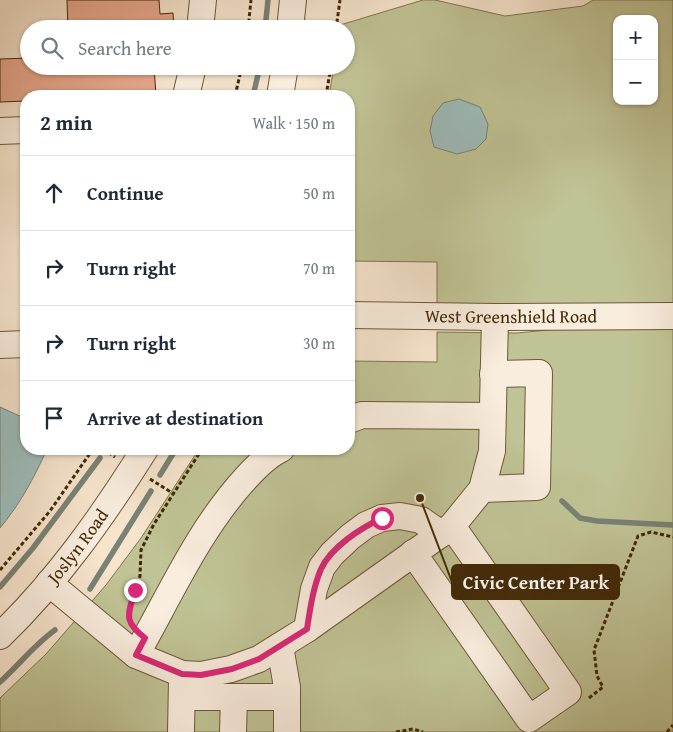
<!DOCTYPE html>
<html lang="en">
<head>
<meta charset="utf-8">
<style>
	:root { --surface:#fff; --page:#f6f6f7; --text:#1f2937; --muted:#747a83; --line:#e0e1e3 }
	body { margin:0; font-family:"Gentium Book Plus",serif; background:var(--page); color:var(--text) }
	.controls { position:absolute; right:15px; top:15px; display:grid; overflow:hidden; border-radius:10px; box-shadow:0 1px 4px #0004 }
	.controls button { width:45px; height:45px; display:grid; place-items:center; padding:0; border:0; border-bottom:1px solid var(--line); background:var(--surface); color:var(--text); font:25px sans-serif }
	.stop { position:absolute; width:15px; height:15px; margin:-11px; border:4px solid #db2777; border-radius:50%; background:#fff }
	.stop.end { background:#db2777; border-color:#fff; box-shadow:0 1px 5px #0008 }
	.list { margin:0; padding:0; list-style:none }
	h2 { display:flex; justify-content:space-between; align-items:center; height:65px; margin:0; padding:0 20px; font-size:21px }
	h2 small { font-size:16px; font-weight:400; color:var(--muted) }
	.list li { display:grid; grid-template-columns:32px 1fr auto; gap:15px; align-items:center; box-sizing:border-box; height:75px; padding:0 20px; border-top:1px solid var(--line) }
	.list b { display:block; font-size:19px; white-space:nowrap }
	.list em { font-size:16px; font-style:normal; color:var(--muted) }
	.icon { flex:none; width:28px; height:28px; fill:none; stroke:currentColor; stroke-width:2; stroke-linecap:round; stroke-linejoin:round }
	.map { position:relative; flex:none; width:673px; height:732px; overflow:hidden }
	.search { position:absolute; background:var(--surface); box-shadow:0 1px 4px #0004; left:20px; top:20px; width:335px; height:55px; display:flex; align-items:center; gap:12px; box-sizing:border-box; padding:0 18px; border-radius:28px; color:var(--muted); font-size:19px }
	.panel { position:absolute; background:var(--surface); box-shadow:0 1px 4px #0004; left:20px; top:90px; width:335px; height:365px; border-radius:20px }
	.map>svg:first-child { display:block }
</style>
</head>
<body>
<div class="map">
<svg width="673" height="732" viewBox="0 0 673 732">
	<rect width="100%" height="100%" fill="#f6e4cd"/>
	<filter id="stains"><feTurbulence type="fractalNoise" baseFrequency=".004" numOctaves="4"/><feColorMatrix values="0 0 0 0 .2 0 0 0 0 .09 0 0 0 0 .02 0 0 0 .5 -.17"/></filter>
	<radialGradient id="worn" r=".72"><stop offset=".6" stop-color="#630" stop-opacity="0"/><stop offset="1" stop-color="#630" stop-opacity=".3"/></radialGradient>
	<!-- green -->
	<g fill="#c0c395" stroke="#80764e" fill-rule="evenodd">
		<path d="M423,0H435L505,16L583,6L593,0H673V309L437,307V262L349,261V96H329L334,66H346V29H340V25ZM617,19H654V101H617Z"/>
		<polygon points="630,322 673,323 673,732 0,732 0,698 46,654 106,585 141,538 199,449 349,449 349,361 437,362 437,332 517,333"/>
	</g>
	<!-- water -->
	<g fill="#9ebebd" stroke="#798274">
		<polygon points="459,99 480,107 488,124 486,139 476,149 457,154 434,147 430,131 433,116 443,103"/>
		<path d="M0,407L26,419V449H47C34,478 20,504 0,528Z"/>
	</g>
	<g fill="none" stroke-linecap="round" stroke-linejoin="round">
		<!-- stream -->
		<g stroke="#798274" stroke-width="5.5">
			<polyline points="265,29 268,0"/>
			<polyline points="253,96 260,66"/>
			<polyline points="160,475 176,449"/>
			<polyline points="562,501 580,518 597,521 673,525"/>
			<polyline points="0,587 33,548 100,458"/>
			<polyline points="90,589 151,491"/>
			<path d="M0,682C19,665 34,645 55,630"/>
		</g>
	</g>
	<!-- building -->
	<g fill="#e6a78c" stroke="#412906">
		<polygon points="67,0 159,0 160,14 173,13 174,29 68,29"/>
		<polygon points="29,58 29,66 154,66 156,96 26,96 26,101 0,102 0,59"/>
	</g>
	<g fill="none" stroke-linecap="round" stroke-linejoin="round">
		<defs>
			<g id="minor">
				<polyline points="200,29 203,0"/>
				<polyline points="290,29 293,0"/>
				<polyline points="186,96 193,66"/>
				<polyline points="280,96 285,66"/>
				<polyline points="0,131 26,130"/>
				<path id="s1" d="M349,315L495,317L673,316"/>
				<polyline points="0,345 26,344"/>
				<polyline points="349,420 362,415 492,416"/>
				<polyline points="482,489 537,487 539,373 493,374"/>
				<polyline points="413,553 529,719 568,692 452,526"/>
				<polyline points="49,583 136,655 182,674 201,675 231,669 259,659 307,629 452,526 482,489 492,451 495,317"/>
				<polyline points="307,629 314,589 322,567 332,554 350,537 366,525 382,518 400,516 421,520 441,534"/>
				<path id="s2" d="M0,636C57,581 103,516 145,449"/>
				<polyline points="280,646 287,687 287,732"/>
				<path d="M136,655C170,595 199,529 246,478C256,467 268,455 281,449"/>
				<polyline points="182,697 287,697"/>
				<polyline points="181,732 182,680"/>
				<polyline points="233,732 234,697"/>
			</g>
		</defs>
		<!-- minor casing -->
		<use href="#minor" stroke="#6e5838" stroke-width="28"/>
		<!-- path -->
		<g stroke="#412906" stroke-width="3" stroke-dasharray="4 2.5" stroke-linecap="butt">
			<polyline points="248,29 251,0"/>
			<polyline points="336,29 340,0"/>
			<polyline points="235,96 242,66"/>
			<polyline points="326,96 331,66"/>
			<polyline points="103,449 115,457"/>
			<polyline points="150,479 174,494"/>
			<polyline points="0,570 50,511 93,449"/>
			<polyline points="130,622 130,609 140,576 141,550 154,524 202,449"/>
			<polyline points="589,698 603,687 597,676 594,650 638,536 651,532 673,537"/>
			<polyline points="396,732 413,729 423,732"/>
			<polyline points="667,732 673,725"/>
		</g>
		<!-- minor -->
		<use href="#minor" stroke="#f9edde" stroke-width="26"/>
	</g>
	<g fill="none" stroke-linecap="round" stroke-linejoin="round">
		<!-- route -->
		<path stroke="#db2777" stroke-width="6" d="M135,590C128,615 123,621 145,638L136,655L182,674L201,675L232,669L259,659L307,629C310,609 313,588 321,569C331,547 361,528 382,518"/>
	</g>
	<g text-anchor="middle" stroke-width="4.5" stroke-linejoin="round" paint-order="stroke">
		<!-- street labels -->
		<g font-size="18" fill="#412906" stroke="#f9edde">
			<text dy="6" stroke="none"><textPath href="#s1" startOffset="162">West Greenshield Road</textPath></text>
			<text dy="6" stroke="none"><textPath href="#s2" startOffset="119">Joslyn Road</textPath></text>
		</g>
	</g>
	<!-- callouts -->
	<path fill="none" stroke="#412906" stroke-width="2" d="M420 498L452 582"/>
	<circle fill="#412906" stroke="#f9edde" stroke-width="2" cx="420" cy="498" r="5"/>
	<rect fill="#412906" stroke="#412906" stroke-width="2" x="452" y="565" width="167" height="34" rx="5"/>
	<g font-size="19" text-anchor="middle" font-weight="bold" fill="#fff">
		<text x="536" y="589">Civic Center Park</text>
	</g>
	<rect width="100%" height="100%" filter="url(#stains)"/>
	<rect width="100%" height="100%" fill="url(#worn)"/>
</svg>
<div class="controls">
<button>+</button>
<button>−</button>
</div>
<div class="stop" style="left:382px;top:518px"></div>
<div class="stop end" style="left:135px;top:590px"></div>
<div class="search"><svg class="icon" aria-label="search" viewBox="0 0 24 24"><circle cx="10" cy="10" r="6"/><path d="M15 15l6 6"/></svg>Search here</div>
<section class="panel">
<h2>2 min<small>Walk · 150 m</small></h2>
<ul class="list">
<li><svg class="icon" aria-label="ahead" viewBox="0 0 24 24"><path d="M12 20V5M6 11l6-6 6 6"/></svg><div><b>Continue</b></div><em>50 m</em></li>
<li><svg class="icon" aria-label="right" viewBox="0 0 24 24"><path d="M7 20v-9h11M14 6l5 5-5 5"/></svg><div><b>Turn right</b></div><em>70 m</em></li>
<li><svg class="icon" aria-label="right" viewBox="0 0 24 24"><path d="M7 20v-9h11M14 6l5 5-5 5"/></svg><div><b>Turn right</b></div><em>30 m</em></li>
<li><svg class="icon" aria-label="arrive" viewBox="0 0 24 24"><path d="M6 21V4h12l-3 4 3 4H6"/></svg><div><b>Arrive at destination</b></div></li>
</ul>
</section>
</div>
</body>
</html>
